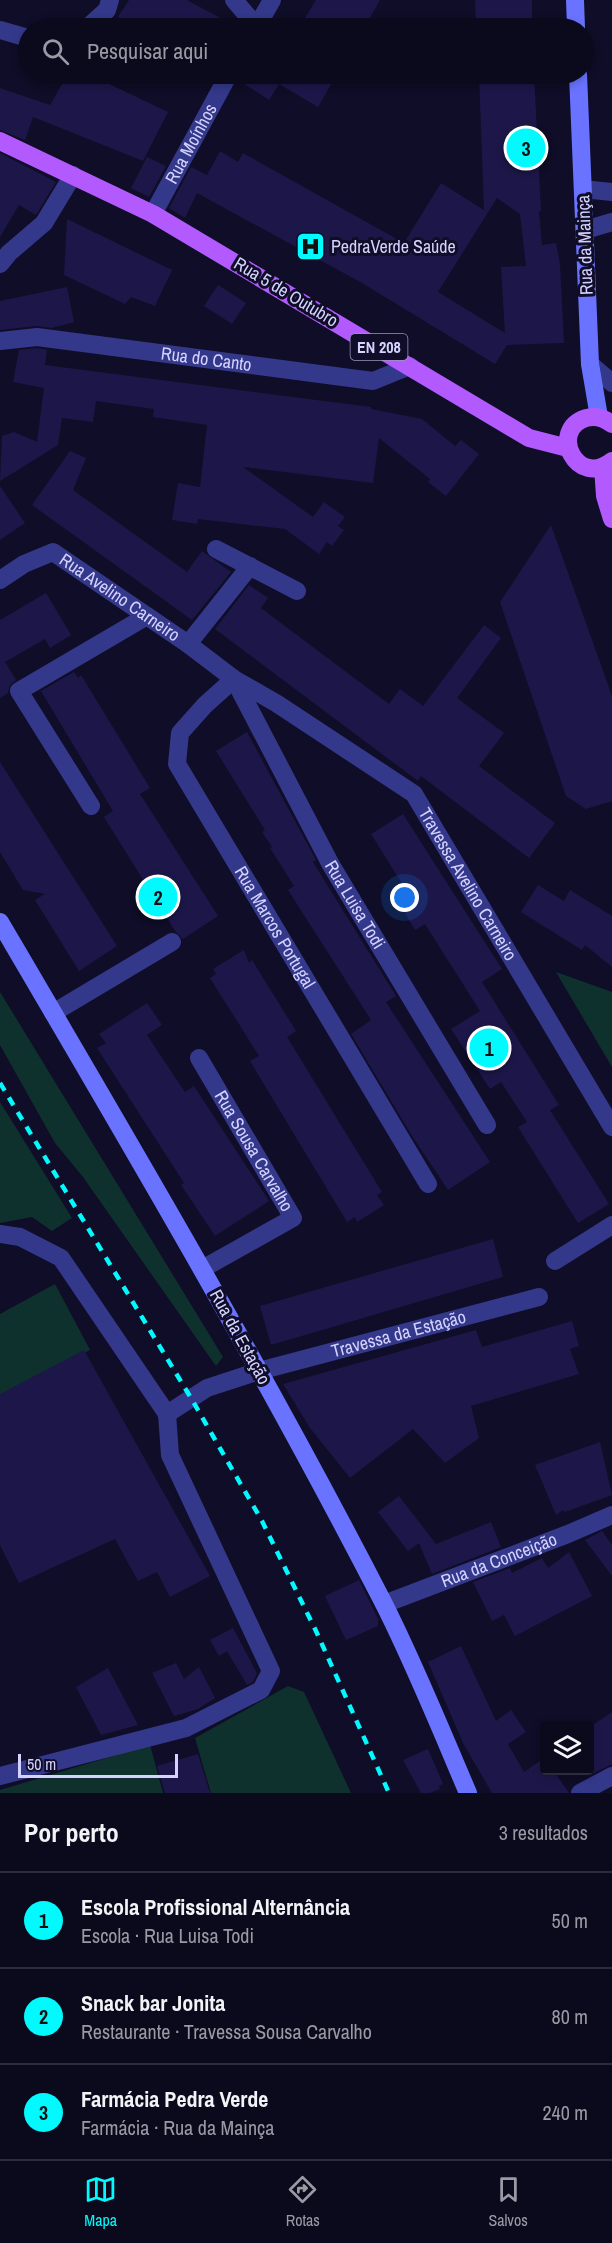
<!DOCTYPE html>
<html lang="pt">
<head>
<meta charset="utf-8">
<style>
	:root { --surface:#0b0a1d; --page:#141326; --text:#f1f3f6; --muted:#9a9aa4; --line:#2b2b3b; --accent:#00fafe }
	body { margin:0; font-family:"Archivo Narrow",sans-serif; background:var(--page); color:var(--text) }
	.controls { position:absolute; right:18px; bottom:18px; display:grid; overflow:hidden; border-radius:6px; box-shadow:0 3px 9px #0003 }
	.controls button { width:54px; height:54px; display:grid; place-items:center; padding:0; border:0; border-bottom:2px solid var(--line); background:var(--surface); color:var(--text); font:30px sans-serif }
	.scale { position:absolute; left:18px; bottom:15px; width:160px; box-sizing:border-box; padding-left:6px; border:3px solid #d4d3ff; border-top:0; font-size:16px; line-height:21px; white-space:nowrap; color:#d4d3ff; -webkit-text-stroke:4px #0f0d27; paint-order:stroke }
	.you { position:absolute; left:405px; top:898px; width:21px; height:21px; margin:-15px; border:4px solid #fff; border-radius:50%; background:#1a73e8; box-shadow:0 0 0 9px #1a73e833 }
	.badge { display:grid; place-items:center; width:39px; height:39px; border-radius:50%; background:var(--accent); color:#111; font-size:20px; font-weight:700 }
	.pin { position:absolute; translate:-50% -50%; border:3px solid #fff; box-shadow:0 2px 6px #0006 }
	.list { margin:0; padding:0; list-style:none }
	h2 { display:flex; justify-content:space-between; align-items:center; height:78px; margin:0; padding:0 24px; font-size:26px }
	h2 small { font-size:20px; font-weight:400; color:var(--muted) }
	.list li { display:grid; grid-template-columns:39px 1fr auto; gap:18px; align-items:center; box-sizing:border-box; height:96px; padding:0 24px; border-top:2px solid var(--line) }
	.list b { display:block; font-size:22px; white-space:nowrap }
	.list p { margin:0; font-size:20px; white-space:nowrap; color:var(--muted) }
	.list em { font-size:20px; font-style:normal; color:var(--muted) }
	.icon { flex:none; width:33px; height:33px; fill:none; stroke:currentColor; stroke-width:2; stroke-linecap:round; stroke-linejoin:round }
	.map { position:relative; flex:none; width:612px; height:1793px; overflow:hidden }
	.search { position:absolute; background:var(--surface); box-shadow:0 3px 9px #0003; left:18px; right:18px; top:18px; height:66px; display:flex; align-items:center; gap:15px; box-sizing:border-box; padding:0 21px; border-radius:33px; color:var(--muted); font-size:22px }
	.sheet { height:366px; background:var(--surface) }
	nav { display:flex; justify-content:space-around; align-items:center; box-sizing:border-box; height:84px; border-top:2px solid var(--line); background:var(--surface); font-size:16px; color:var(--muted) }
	nav a { display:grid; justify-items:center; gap:3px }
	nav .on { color:var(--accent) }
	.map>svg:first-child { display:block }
</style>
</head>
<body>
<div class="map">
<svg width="612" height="1793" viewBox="0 0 612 1793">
	<rect width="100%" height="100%" fill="#0f0d27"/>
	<!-- green -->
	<g fill="#0f312d">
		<polygon points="556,972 612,992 612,1067"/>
		<polygon points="0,992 223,1357 216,1366 83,1177 55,1143 0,1045"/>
		<polygon points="0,1102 72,1218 52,1231 32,1217 0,1223"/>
		<polygon points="55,1284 90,1350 0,1398 0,1314"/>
		<polygon points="288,1686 304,1692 351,1793 211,1793 195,1738"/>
		<polygon points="150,1745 163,1793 0,1793 0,1790"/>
	</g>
	<!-- building -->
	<g fill="#1d1749" fill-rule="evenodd">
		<polygon points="129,0 187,0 239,28 136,28 118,17"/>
		<polygon points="316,0 380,0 364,28 299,28"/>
		<polygon points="475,0 532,0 532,28 476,28"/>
		<polygon points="68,74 88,74 168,112 143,161 33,117 25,140 0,130 0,88 50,105"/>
		<polygon points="240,74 337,74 318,107 279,84 269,100 238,80"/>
		<path d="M479,74H534L541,211L539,212L542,245L556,243L560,264L564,343L507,345L495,364L362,283L197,193L185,218L169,208L191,167L207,175L220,151L238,162L243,153L404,243L441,183L484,210ZM497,198L520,214L526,266L501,267L505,333L438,292Z"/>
		<polygon points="0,153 56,182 36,215 19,205 0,237"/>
		<polygon points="147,157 166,166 149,197 131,188"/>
		<polygon points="67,219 172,270 155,306 131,297 125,304 64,275"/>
		<polygon points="218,285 246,303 232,324 204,306"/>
		<polygon points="67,287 74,322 52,328 36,326 0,330 0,301"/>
		<polygon points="37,348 47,350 45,365 371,407 371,409 422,419 455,446 461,440 479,454 446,496 428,482 430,479 379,438 373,483 243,467 313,517 324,502 345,517 338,526 344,530 332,546 327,542 319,554 285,529 198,519 197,524 172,520 178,483 200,487 207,425 153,417 154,409 96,401 93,422 62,418 58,445 0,481 2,436 14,432 37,442 44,388 13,382 19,350"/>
		<polygon points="70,451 86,458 73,490 187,572 202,551 231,572 192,620 32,505"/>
		<polygon points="0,486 25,523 0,540"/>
		<polygon points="551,525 612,696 612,801 586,809 566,796 500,602"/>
		<polygon points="249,585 268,598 261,608 389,704 400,689 423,706 484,625 501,638 457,698 504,733 479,766 555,823 529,858 421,776 418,781 215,629"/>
		<polygon points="46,593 71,635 50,648 45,639 5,662 16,680 10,685 8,693 0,698 0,620"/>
		<polygon points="74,672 78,678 81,675 150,788 140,794 218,916 183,939 175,931 104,817 113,811 41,691"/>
		<polygon points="247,732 316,860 313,862 396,996 386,1002 490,1162 448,1190 412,1136 351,1034 371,1020 288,890 294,886 270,848 272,847 262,832 265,830 216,751"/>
		<polygon points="0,762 117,946 79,971 35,900 45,894 23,890 0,852"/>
		<polygon points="403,814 502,969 482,982 559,1105 550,1110 609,1204 578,1223 518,1127 527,1122 501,1082 490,1089 451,1029 480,1011 425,924 415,930 405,913 416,906 371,834"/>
		<polygon points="538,885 564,901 570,890 612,916 612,967 585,945 582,950 521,912"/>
		<polygon points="244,950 249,963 252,960 296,1031 287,1037 382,1192 377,1195 384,1205 357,1222 355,1217 347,1222 250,1061 259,1056 210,978 216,974 213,969"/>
		<polygon points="147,1003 162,1025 147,1035 185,1092 194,1086 269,1201 215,1236 181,1185 184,1183 97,1048 106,1043 99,1034"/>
		<polygon points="493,1239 503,1277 271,1345 260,1306"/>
		<polygon points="572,1321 579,1346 570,1349 579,1374 471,1406 479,1438 445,1463 413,1429 350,1478 310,1428 283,1384 476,1330 482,1347"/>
		<polygon points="84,1350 210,1576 170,1597 157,1572 138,1581 115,1539 19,1583 0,1545 0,1394"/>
		<polygon points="600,1442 612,1495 565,1512 563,1510 556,1515 535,1465"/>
		<polygon points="399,1496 436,1544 491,1522 501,1547 432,1574 419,1543 408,1551 378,1512"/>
		<polygon points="602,1531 612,1545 612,1576 585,1540"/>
		<polygon points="569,1552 592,1596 515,1636 504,1615 492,1621 473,1582 510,1568 512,1573 542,1558 548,1568"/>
		<polygon points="359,1580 378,1619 378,1626 346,1640 325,1596"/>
		<polygon points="233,1628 257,1673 253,1682 247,1685 227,1651 219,1656 210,1640"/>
		<polygon points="461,1646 496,1721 511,1710 526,1732 508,1744 524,1772 544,1758 544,1770 553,1770 569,1793 492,1793 464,1745 428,1662"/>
		<polygon points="176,1663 184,1679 199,1667 215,1698 198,1709 174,1716 152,1673"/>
		<polygon points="108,1668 138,1725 101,1735 76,1687"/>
		<polygon points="612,1712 612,1764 590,1775 590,1727"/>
		<polygon points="428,1749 443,1784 439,1786 440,1789 430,1793 421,1793 403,1760"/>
		<polygon points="198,1754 210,1793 165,1793 157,1766"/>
	</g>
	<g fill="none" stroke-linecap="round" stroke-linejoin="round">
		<!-- street -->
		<g stroke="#34388a" stroke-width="18">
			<polyline points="234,0 257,27"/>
			<polyline points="87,28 107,10 110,0"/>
			<polyline points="256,28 272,0"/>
			<polyline points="0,30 28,38"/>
			<polyline points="583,189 612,192"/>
			<path id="s1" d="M153,214L229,74"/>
			<polyline points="585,230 612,222"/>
			<polyline points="0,264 9,253 44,223 73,175"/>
			<path id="s2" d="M0,341L37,337L373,381L410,366"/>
			<polyline points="590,364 612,383"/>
			<polyline points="216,549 297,591"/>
			<path id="s3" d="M0,580L24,564L53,552L188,644L234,679L276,703L414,794L612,1127"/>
			<polyline points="188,644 250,566"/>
			<path id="s4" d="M234,679L205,705L180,733L177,764L428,1184"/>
			<path id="s5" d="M234,679L331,865L487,1125"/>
			<polyline points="91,806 19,691 147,616"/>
			<polyline points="53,1013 172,942"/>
			<path id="s6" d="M199,1058L293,1218L202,1269"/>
			<polyline points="0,1234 20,1237 61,1258 167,1414"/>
			<polyline points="555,1261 612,1225"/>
			<path id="s7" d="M384,1604L568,1534L612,1515"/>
			<path id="s8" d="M0,1776L186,1728L261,1690L271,1671L170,1455L167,1414L207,1388L259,1371L539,1297"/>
			<polyline points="580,1793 612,1776"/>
		</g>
		<!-- secondary -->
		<g stroke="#6a73ff" stroke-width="18">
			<polyline points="575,0 576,28"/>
			<polyline points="578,74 590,364 599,417"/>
			<path d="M0,922C132,1147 264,1371 383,1602C414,1663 441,1730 468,1793"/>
		</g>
		<!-- primary -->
		<g stroke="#b35aff" stroke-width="18">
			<polyline points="0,141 153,214 529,438 568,448"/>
			<path d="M612,424C604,418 596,415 586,418C548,430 577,489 612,461"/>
			<polyline points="603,467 605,496 612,519"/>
		</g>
		<!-- rail -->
		<polyline stroke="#00fafe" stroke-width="4.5" stroke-dasharray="9 8" stroke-linecap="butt" points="0,1083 191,1398 262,1521 316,1631 389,1793"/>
	</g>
	<!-- icons -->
	<defs>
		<symbol id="hospital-square" viewBox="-11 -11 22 22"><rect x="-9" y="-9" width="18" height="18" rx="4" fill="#00fafe" stroke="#0f0d27"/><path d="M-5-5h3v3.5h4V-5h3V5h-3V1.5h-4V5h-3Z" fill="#111"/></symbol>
	</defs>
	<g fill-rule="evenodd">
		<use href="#hospital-square" x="294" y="230" width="33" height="33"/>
	</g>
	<g text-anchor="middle" stroke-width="6" stroke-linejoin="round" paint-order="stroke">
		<!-- shield labels -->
		<rect fill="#0f0d27" stroke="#9998be" stroke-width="1.5" x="350.5" y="334" width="57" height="26" rx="4.5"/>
		<g font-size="16" font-weight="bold" fill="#d4d3ff">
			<text x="379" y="353">EN 208</text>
		</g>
		<!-- street labels -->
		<g font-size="18" fill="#d4d3ff" stroke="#0f0d27">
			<text dy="6" stroke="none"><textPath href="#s1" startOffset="80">Rua Moínhos</textPath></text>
			<text transform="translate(585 245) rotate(-92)" y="6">Rua da Mainça</text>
			<text transform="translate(286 292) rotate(31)" y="6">Rua 5 de Outubro</text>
			<text dy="6" stroke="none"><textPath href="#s2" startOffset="208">Rua do Canto</textPath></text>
			<text dy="6" stroke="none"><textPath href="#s3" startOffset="141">Rua Avelino Carneiro</textPath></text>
			<text dy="6" stroke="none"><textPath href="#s3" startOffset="600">Travessa Avelino Carneiro</textPath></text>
			<text dy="6" stroke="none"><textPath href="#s5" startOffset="256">Rua Luisa Todi</textPath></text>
			<text dy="6" stroke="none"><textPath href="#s4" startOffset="298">Rua Marcos Portugal</textPath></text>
			<text dy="6" stroke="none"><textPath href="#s6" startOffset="108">Rua Sousa Carvalho</textPath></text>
			<text dy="6" stroke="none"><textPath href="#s8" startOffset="824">Travessa da Estação</textPath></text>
			<text transform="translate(240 1337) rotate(61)" y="6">Rua da Estação</text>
			<text dy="6" stroke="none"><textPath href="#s7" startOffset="123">Rua da Conceição</textPath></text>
		</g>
		<!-- poi labels -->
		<g font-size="18" fill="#d4d3ff" stroke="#0f0d27" text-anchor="start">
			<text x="331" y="253">PedraVerde Saúde</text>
		</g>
	</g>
</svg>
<div class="controls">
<button><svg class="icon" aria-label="layers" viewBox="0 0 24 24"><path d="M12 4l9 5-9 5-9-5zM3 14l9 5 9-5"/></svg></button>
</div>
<div class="scale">50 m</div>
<div class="you"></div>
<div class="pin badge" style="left:489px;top:1048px">1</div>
<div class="pin badge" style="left:158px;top:897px">2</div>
<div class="pin badge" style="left:526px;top:148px">3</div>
<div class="search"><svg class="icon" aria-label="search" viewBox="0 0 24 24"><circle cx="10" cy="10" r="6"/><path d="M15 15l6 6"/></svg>Pesquisar aqui</div>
</div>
<section class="sheet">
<h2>Por perto<small>3 resultados</small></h2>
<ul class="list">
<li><span class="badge">1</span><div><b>Escola Profissional Alternância</b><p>Escola · Rua Luisa Todi</p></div><em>50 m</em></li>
<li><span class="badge">2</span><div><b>Snack bar Jonita</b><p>Restaurante · Travessa Sousa Carvalho</p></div><em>80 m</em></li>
<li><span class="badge">3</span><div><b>Farmácia Pedra Verde</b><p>Farmácia · Rua da Mainça</p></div><em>240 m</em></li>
</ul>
</section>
<nav>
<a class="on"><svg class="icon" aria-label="map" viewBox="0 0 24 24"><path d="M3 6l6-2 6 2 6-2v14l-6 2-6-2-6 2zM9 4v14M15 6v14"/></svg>Mapa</a>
<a><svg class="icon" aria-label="directions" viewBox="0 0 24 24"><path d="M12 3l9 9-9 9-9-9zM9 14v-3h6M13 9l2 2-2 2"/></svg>Rotas</a>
<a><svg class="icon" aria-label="saved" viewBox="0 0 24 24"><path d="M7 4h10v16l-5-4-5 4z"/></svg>Salvos</a>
</nav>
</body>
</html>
